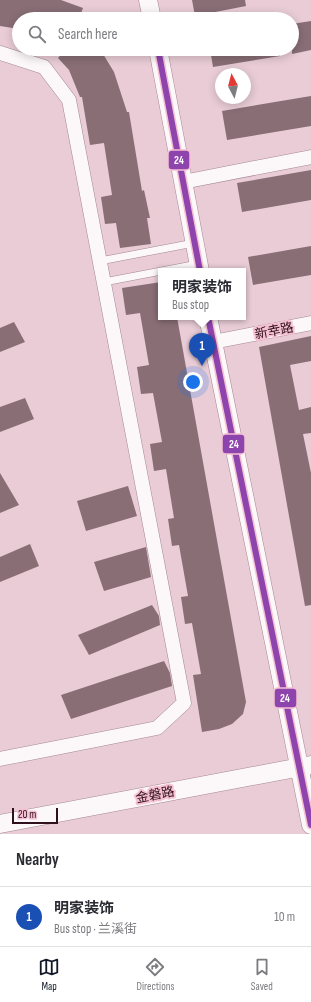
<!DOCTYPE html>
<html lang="en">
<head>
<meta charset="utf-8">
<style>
	:root { --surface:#fff; --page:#f2f2f3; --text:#2b2b33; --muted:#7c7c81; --line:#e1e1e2; --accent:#111827 }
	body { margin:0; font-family:"Sofia Sans Condensed","Noto Sans SC",sans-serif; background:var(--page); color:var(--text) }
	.compass { position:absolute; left:215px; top:68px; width:36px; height:36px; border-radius:50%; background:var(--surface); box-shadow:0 2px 10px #0003; rotate:353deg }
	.scale { position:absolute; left:12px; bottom:10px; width:46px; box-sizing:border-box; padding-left:4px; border:2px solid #2f101c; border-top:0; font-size:11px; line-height:14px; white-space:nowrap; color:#2f101c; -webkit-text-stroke:3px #f5c0d2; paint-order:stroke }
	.you { position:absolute; left:193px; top:382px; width:14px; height:14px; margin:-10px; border:3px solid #fff; border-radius:50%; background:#1a73e8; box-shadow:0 0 0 6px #1a73e833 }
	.badge { display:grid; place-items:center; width:26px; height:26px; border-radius:50%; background:var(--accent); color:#fff; font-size:13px; font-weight:700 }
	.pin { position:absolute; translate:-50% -33px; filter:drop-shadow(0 1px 2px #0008) }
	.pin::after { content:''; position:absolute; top:21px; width:14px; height:12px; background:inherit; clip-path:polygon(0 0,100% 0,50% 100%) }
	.popup { position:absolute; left:158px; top:268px; width:88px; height:52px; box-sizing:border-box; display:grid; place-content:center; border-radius:0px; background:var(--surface); filter:drop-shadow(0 1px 3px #0005); font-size:13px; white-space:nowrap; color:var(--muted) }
	.popup b { font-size:15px; color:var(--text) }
	.popup::after { content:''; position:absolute; left:50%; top:100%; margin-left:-8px; border:8px solid transparent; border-top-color:var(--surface) }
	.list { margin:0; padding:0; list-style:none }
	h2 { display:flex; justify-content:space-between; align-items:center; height:52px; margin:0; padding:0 16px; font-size:17px }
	h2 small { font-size:13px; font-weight:400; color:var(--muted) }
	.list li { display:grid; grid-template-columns:26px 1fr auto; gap:12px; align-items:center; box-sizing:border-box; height:60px; padding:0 16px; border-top:1px solid var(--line) }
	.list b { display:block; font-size:15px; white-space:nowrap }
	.list p { margin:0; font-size:13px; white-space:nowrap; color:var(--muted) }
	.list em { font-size:13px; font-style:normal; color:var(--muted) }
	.icon { flex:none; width:22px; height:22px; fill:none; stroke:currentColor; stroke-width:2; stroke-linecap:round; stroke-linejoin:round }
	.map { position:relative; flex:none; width:311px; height:834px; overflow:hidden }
	.search { position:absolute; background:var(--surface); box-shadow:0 2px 10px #0003; left:12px; right:12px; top:12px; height:44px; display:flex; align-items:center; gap:10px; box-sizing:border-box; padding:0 14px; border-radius:22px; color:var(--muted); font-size:15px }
	.sheet { height:112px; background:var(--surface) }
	nav { display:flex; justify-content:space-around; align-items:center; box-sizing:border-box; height:56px; border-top:1px solid var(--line); background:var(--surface); font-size:11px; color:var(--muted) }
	nav a { display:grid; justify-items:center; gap:2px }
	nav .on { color:var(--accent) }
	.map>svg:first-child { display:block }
</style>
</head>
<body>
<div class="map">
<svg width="311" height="834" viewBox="0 0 311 834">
	<rect width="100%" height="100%" fill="#e9ccd6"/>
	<!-- building -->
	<g fill="#896e76">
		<polygon points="0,0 61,0 83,8 79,19 19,19 19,29 0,26"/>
		<polygon points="192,0 245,0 246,6 195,16"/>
		<polygon points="311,21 311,50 292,54 292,24"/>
		<polygon points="66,49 100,49 114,72 127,112 129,112 142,191 144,190 150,218 147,218 151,244 120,248 116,223 105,224 101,197 112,195 104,143 90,145 82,97 80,97 69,70 58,58"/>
		<polygon points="210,49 279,49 280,56 213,67"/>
		<polygon points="311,96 311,126 227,140 222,111"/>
		<polygon points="311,170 311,200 242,212 237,183"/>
		<polygon points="311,246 311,275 253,285 248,257"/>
		<polygon points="161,282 161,317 177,317 246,702 243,714 232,724 219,729 202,732 193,675 201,674 192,623 185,624 181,597 188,596 179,545 172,546 168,519 174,518 166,469 154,471 150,444 162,442 153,393 141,394 137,367 149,365 140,313 126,315 122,288"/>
		<polygon points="14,322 25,342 0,352 0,328"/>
		<polygon points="311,336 311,361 290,365 299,410 311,407 311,433 303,434 311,473 311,605 305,606 259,347"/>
		<polygon points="25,398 34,419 0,432 0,407"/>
		<polygon points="0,473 19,505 0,513"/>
		<polygon points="128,486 137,516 86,531 77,501"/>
		<polygon points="30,544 39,566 0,582 0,557"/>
		<polygon points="146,547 151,577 104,591 94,562"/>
		<polygon points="152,605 159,616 160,625 89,655 78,635"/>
		<polygon points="164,661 170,673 172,686 71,719 61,695"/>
	</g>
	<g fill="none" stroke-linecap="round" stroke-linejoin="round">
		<defs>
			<g id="service">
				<polyline points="100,261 194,243"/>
				<polyline points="104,282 198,264"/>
			</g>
			<g id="minor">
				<polyline points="0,53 44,67 69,100 184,703 157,728 0,759"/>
				<polyline points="183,182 311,157"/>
				<polyline points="213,342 311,323"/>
			</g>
			<g id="tertiary">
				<polyline points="148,0 152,19"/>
				<polyline points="158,49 200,271"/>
				<polyline points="208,317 311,825"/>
				<polyline points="0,824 311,765"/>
			</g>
		</defs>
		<!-- service casing -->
		<use href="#service" stroke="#a48893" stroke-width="8"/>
		<!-- minor casing -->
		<use href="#minor" stroke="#a48893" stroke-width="15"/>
		<!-- tertiary casing -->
		<use href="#tertiary" stroke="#a48893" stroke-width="19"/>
		<!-- service -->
		<use href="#service" stroke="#fcf7f9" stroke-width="7"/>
		<!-- minor -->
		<use href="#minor" stroke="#fcf7f9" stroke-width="14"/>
		<!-- tertiary -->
		<use href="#tertiary" stroke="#fcf7f9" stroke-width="18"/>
		<defs>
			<g id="bus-1">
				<polyline points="158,49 200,271"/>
				<polyline points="208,317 311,825"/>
			</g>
		</defs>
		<!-- bus-1 casing -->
		<use href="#bus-1" stroke="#f5c0d2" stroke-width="9"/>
		<!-- bus-1 -->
		<use href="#bus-1" stroke="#8e44ad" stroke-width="6"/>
	</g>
	<g text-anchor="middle" stroke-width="4" stroke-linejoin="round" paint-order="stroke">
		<!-- street labels -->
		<g font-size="13" fill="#2f101c" stroke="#f5c0d2">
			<text transform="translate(274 330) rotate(-11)" y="5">新幸路</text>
			<text transform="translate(155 794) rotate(-11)" y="5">金磐路</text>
		</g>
	</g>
	<g stroke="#f5c0d2" stroke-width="1.5">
		<rect x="168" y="150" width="22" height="20" rx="4" fill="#8e44ad"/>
		<rect x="222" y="434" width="23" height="20" rx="4" fill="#8e44ad"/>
		<rect x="274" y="688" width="23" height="20" rx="4" fill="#8e44ad"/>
	</g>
	<g font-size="11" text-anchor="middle" font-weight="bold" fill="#fff">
		<text x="179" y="164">24</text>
		<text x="234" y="448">24</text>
		<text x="285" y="702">24</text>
	</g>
</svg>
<svg class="compass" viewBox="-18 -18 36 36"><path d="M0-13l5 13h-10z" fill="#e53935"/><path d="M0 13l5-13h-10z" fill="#7c7c81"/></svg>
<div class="scale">20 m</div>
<div class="you"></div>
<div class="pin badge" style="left:202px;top:366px;background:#1a4fb4">1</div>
<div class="popup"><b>明家装饰</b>Bus stop</div>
<div class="search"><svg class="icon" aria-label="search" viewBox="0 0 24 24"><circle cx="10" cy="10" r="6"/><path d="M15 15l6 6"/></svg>Search here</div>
</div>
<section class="sheet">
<h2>Nearby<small></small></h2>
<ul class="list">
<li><span class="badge" style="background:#1a4fb4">1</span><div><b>明家装饰</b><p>Bus stop · 兰溪街</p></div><em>10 m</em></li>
</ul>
</section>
<nav>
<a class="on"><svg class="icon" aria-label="map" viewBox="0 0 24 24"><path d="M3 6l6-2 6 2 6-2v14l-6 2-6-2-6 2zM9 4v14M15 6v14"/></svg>Map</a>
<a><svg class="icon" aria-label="directions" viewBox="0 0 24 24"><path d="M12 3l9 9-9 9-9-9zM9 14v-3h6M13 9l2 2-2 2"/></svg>Directions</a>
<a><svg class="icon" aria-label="saved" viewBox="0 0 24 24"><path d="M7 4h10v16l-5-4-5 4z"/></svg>Saved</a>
</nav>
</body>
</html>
